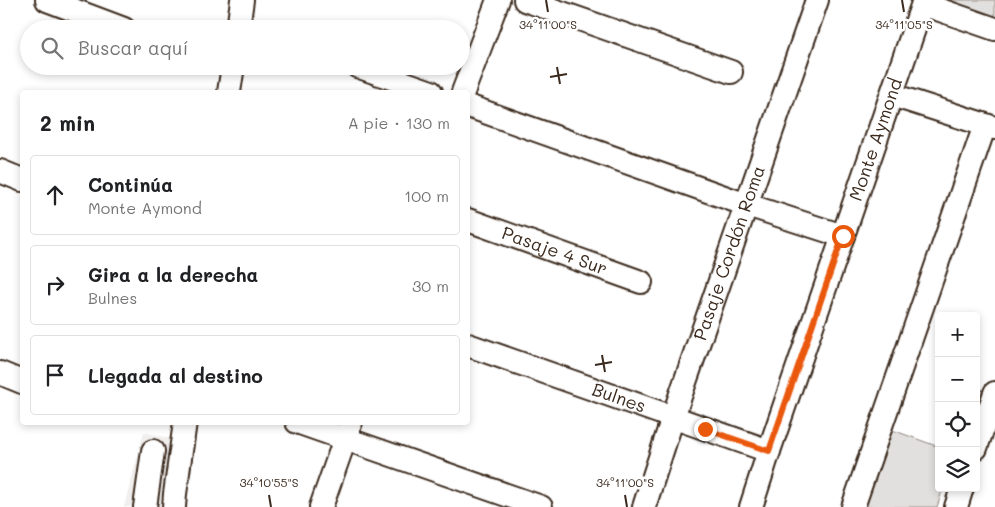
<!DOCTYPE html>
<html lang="es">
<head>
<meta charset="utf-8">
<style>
	:root { --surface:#fff; --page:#f6f6f6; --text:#202124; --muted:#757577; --line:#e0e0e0 }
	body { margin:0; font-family:Mali,sans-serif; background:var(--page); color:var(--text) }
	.controls { position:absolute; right:15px; bottom:15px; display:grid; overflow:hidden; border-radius:5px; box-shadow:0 2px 8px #0003 }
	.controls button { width:45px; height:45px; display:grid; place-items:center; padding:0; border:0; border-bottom:1px solid var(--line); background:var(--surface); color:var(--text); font:25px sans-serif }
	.stop { position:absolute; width:15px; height:15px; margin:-11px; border:4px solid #ea580c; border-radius:50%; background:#fff }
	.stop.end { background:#ea580c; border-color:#fff; box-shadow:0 1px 5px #0008 }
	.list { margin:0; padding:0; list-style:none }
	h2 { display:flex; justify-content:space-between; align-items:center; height:65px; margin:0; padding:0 20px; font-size:21px }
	h2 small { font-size:16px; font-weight:400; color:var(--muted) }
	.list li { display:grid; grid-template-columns:32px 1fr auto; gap:15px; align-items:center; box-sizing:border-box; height:80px; margin:0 10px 10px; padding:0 10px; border:1px solid var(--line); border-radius:5px }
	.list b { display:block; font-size:19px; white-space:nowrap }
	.list p { margin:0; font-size:16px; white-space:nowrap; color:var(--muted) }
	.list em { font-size:16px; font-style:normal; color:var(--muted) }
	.icon { flex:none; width:28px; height:28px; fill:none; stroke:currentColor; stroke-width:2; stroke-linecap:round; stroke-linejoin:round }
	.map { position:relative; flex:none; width:995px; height:507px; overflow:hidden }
	.search { position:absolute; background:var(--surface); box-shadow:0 2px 8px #0003; left:20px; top:20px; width:450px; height:55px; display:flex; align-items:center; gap:12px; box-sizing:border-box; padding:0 18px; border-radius:28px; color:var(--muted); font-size:19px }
	.panel { position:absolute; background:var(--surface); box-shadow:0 2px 8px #0003; left:20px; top:90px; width:450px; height:335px; border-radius:5px }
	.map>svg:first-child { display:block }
</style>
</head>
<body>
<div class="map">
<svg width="995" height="507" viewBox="0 0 995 507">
	<rect width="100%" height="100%" fill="#fff"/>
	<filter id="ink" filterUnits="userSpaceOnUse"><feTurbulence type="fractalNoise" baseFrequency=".02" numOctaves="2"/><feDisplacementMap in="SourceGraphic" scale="10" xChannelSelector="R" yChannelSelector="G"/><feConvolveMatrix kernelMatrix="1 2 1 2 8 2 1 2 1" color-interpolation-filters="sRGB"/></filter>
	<g filter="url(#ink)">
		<!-- built -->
		<polygon fill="#f1efee" points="144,432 173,439 160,507 124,507"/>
		<!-- green -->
		<g fill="#e2e0de" stroke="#8e857e">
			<polygon points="939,0 995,0 995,20"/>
			<polygon points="887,428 939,447 939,488 943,488 937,507 860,507"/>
		</g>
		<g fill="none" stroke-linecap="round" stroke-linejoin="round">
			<defs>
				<g id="minor">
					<polyline points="47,0 124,29"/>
					<polyline points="525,0 731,72"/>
					<polyline points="923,4 995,29"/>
					<polyline points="238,29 242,0"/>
					<polyline points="357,66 431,92"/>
					<polyline points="229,92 233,66"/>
					<polyline points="463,92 498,0"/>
					<polyline points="892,95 995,128"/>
					<polyline points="468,106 747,205 843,236"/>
					<polyline points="0,171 22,180"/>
					<path id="s1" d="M468,220L641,282"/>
					<path id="s2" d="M468,345L769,451"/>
					<polyline points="0,373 22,382"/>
					<polyline points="297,422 541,507"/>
					<polyline points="976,448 995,393"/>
					<polyline points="145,507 153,451"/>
					<polyline points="174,507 175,494 185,422"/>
					<polyline points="321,507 351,422"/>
					<path id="s3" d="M644,507L673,417L817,0"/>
					<path id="s4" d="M751,507L769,451L924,0"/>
					<polyline points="853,507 985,125"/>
					<polyline points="956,507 962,488"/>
				</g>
			</defs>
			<!-- minor casing -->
			<use href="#minor" stroke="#3b2a1e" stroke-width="26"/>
			<!-- minor -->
			<use href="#minor" stroke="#fff" stroke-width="22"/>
		</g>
	</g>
	<g fill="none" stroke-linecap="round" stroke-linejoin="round" filter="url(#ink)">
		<!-- route -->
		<polyline stroke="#ea580c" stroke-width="6" points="705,429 769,451 843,236"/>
	</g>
	<!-- ticks -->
	<path fill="none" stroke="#3b2a1e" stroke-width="2" d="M546,0L548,12M902,0L904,12M557,67L560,84M550,77L567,74M602,355L605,372M595,365L612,362M269,495L271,507M625,495L627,507"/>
	<g text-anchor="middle" stroke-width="5" stroke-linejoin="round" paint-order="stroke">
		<!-- street labels -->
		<g font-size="18" fill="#3b2a1e" stroke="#fff">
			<text dy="6" stroke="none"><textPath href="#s4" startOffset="388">Monte Aymond</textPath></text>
			<text dy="6" stroke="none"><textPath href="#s1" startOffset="92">Pasaje 4 Sur</textPath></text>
			<text dy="6" stroke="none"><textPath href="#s3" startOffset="268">Pasaje Cordón Roma</textPath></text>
			<text dy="6" stroke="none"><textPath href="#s2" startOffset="160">Bulnes</textPath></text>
		</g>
	</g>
	<g font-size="12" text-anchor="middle" fill="#3b2a1e" stroke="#fff" stroke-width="5" stroke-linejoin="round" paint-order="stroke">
		<text x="548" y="29">34°11'00"S</text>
		<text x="904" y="29">34°11'05"S</text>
		<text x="269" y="487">34°10'55"S</text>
		<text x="625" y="487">34°11'00"S</text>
	</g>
</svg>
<div class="controls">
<button>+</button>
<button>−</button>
<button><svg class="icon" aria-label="locate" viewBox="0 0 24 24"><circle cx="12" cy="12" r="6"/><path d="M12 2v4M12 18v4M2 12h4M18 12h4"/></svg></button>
<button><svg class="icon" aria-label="layers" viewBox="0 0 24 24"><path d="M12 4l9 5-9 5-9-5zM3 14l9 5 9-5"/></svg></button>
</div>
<div class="stop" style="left:843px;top:236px"></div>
<div class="stop end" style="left:705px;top:429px"></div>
<div class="search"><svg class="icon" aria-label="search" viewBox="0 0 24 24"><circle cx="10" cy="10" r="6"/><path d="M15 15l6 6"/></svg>Buscar aquí</div>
<section class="panel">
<h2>2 min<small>A pie · 130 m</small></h2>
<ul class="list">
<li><svg class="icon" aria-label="ahead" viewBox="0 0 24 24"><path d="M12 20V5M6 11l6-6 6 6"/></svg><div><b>Continúa</b><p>Monte Aymond</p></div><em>100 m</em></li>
<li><svg class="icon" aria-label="right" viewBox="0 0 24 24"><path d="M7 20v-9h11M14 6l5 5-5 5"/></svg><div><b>Gira a la derecha</b><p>Bulnes</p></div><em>30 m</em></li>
<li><svg class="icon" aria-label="arrive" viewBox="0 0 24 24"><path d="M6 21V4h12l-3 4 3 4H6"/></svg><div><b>Llegada al destino</b></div></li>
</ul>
</section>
</div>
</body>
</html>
